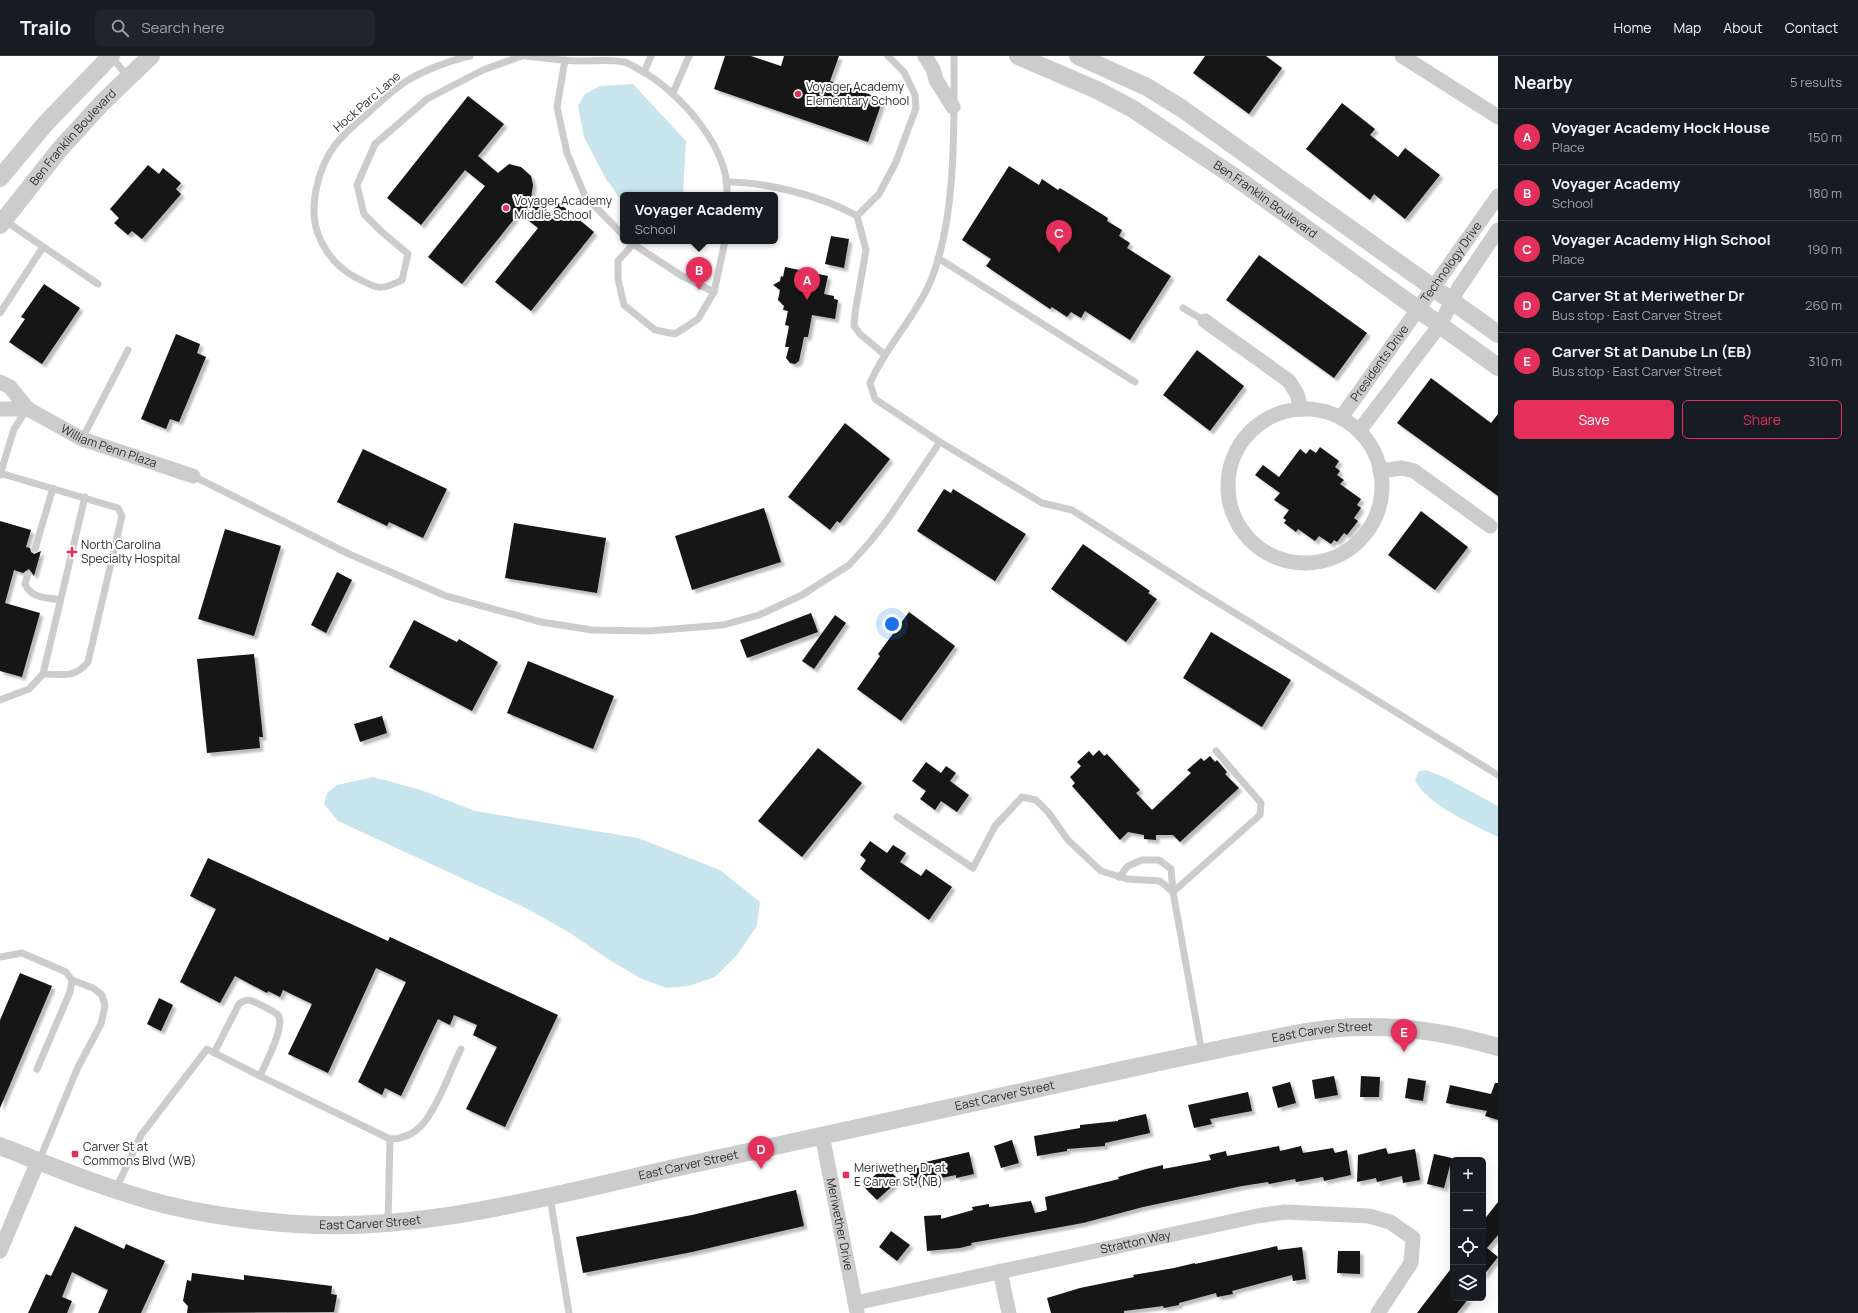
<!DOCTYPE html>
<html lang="en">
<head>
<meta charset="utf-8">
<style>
	:root { --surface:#171b24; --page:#20242c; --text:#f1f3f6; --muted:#9ea1a6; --line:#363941; --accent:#e6305c }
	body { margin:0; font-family:Manrope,sans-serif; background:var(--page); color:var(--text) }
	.controls { position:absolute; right:12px; bottom:12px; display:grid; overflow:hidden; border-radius:6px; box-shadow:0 4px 16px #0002 }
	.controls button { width:36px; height:36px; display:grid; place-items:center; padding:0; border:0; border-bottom:1px solid var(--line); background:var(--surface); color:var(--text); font:20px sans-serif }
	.you { position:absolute; left:892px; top:568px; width:14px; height:14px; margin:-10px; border:3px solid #fff; border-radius:50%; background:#1a73e8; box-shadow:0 0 0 6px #1a73e833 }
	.badge { display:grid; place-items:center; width:26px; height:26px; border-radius:50%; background:var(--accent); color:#fff; font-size:13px; font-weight:700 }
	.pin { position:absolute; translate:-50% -33px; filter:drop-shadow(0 1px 2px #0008) }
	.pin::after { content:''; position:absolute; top:21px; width:14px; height:12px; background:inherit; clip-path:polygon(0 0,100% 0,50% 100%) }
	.popup { position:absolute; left:620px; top:136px; width:158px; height:52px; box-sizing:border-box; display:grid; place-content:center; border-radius:6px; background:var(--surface); filter:drop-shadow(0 1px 3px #0005); font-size:13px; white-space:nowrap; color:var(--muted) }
	.popup b { font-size:15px; color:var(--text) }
	.popup::after { content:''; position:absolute; left:50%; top:100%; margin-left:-8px; border:8px solid transparent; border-top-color:var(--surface) }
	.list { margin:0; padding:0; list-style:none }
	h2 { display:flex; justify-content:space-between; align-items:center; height:52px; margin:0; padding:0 16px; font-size:17px }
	h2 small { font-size:13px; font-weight:400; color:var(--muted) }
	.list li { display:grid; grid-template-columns:26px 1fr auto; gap:12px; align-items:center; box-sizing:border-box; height:56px; padding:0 16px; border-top:1px solid var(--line) }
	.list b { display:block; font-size:15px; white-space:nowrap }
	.list p { margin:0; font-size:13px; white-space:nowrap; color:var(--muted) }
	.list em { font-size:13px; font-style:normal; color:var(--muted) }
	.actions { display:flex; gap:8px; padding:12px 16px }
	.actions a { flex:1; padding:9px 0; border:1px solid var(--accent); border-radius:6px; text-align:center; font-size:14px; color:var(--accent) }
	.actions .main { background:var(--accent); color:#fff }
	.icon { flex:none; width:22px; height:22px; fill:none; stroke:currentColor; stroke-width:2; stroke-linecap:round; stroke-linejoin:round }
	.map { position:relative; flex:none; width:1498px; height:1257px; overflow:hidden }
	header { display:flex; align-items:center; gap:24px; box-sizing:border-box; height:56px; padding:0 20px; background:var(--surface); border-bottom:1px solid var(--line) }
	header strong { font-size:19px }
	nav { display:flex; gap:22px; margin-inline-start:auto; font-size:14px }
	.search { width:280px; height:36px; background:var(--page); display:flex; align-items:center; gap:10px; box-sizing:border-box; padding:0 14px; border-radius:6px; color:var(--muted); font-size:15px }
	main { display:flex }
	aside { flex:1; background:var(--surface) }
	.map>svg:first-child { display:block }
</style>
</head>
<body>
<header>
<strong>Trailo</strong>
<div class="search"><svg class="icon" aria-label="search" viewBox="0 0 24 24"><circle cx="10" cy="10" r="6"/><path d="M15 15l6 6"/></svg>Search here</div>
<nav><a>Home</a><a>Map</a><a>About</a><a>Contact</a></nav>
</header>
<main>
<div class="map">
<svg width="1498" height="1257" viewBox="0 0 1498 1257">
	<defs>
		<filter id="shadow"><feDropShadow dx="3.5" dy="3.5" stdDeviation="1" flood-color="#0004"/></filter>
	</defs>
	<rect width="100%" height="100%" fill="#fff"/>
	<!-- water -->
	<g fill="#c8e4ec">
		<polygon points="633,28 686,85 683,139 623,139 623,147 606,123 584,81 578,50 585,38 600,30"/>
		<path d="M1426,714L1446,722L1498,750V781C1476,770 1424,747 1415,724L1419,715Z"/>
		<polygon points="373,721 421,734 475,755 638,782 720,814 760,846 757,870 737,899 715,921 689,930 667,932 642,923 611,905 570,877 526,852 338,765 324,748 327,737 337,729"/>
	</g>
	<!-- building -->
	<g fill="#161616" filter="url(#shadow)">
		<polygon points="725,0 751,0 781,10 784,0 839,0 830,25 883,43 868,86 714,33"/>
		<polygon points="1205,0 1266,0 1282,12 1249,58 1193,17"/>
		<polygon points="468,40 504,68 478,100 498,117 509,108 521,111 531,120 533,129 531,142 551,157 559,147 594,176 531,255 495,226 538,172 519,157 462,228 428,201 485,130 465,114 421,169 387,142"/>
		<polygon points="1342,47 1375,73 1370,79 1398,101 1405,92 1440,119 1405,163 1374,138 1370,144 1306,93"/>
		<polygon points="148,109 159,118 163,112 181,127 176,133 181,138 142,183 132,175 128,179 114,167 119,162 110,153"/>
		<polygon points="1009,110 1039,129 1042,123 1058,134 1060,132 1108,162 1107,165 1122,174 1119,180 1130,187 1127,192 1171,220 1130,284 1085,255 1081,262 1071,256 1067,261 1052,251 1050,253 986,210 991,203 962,184"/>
		<polygon points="831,180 849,183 844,212 825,208"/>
		<polygon points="1259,199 1367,277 1334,322 1226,244"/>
		<polygon points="785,211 828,220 824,238 834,240 834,243 838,244 835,263 812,259 808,281 804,281 799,305 795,308 790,307 786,302 789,291 785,291 789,270 785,269 788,255 783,254 784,250 778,244 780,234 773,229 780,225 781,220 783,221"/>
		<polygon points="44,228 80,252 42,308 9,286 25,263 21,261"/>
		<polygon points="176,278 200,288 197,297 206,301 179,366 170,363 166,373 141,363"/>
		<polygon points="1197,294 1244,330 1210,375 1163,339"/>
		<polygon points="1431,322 1491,367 1498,358 1498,440 1397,367"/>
		<polygon points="845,367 890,403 840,467 837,465 830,474 788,441"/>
		<polygon points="1320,391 1339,405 1335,411 1340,415 1337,419 1344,424 1340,428 1361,443 1357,449 1361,452 1354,462 1358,465 1347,479 1344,477 1337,486 1334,484 1331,488 1319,480 1315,485 1298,473 1296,476 1284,467 1286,464 1283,462 1289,454 1274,444 1280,437 1255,419 1263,409 1279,421 1300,393 1306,398 1310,393 1316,397"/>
		<polygon points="363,393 447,433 423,482 389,466 387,470 337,446"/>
		<polygon points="944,433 951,437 953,433 1026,478 995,525 917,475"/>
		<polygon points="764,452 781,506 692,534 675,480"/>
		<polygon points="1421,455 1468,491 1435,534 1388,499"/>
		<polygon points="0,465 31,474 26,491 30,492 31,496 34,498 41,495 34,520 29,513 23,517 14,514 5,547 40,557 22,621 0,615"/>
		<polygon points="514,467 606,482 597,537 505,522"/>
		<polygon points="225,473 281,490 254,580 198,563"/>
		<polygon points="1083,488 1150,535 1148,537 1157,543 1126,586 1051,533"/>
		<polygon points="337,516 352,524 326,577 311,569"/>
		<polygon points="909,556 955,590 901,665 857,633 880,600 878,598"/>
		<polygon points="811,557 818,576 747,602 740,584"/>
		<polygon points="835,559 846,567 814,613 802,605"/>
		<polygon points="414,564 457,586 459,583 498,606 472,655 389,611"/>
		<polygon points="1211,576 1291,624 1262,671 1183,622"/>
		<polygon points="254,598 263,681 259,681 260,692 207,697 197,603"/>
		<polygon points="528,605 614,640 593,693 507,657"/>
		<polygon points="382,660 387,677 360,686 354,668"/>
		<polygon points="818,692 862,727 802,801 758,765"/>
		<polygon points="1099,694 1104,700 1107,698 1128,721 1140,734 1136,737 1152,754 1191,717 1187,714 1201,702 1204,705 1210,700 1215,706 1217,704 1227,716 1225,718 1239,732 1180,786 1173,779 1156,779 1156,784 1144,783 1144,779 1128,776 1120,784 1072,730 1075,727 1070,721 1081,710 1077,706 1089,695 1093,700"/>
		<polygon points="926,706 941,717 946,710 956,717 950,725 969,739 957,756 941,745 935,754 920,743 926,735 912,725"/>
		<polygon points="870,785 887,797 893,789 906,797 900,806 921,820 926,813 952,831 929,864 860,813 866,804 860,799"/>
		<polygon points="208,802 388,885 390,881 558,959 505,1071 466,1053 497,991 473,979 477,969 454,959 450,969 438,963 401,1040 385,1032 382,1039 358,1026 406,926 376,912 328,1017 288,998 312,948 283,934 280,941 268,935 267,937 235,920 220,947 180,926 216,853 190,840"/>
		<polygon points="20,917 52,930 0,1052 0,964"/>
		<polygon points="159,942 173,949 161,975 147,968"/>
		<polygon points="1334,1020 1338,1039 1315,1043 1312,1024"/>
		<polygon points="1361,1020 1380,1021 1379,1041 1360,1041"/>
		<polygon points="1408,1022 1426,1025 1423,1045 1405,1042"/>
		<polygon points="1290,1026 1296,1047 1278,1052 1272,1031"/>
		<polygon points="1495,1027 1498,1027 1498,1064 1485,1060 1487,1055 1446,1047 1450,1029 1491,1038"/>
		<polygon points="1248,1036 1252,1055 1210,1063 1212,1068 1194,1072 1188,1049"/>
		<polygon points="1146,1058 1150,1077 1105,1087 1105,1090 1067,1093 1067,1095 1037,1100 1034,1080 1080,1072 1080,1069 1118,1065 1118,1064"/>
		<polygon points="1012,1084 1019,1107 1001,1112 994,1090"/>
		<polygon points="1279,1090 1280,1095 1301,1090 1303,1097 1333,1092 1335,1097 1347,1094 1351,1119 1324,1125 1323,1121 1296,1126 1295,1123 1269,1128 1268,1126 1242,1130 1143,1151 1083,1167 971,1187 972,1189 960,1192 927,1195 924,1160 941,1159 941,1163 973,1154 972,1151 989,1148 989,1151 1031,1145 1035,1157 1047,1154 1045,1141 1119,1123 1118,1121 1146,1113 1163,1109 1163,1113 1211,1104 1209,1099 1226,1095 1227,1100"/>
		<polygon points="1386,1092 1388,1098 1415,1093 1420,1124 1403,1127 1402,1120 1377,1126 1376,1122 1357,1126 1358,1099"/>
		<polygon points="969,1096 974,1118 956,1122 956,1119 912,1128 908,1110"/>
		<polygon points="1434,1098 1452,1102 1444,1132 1427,1128"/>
		<polygon points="885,1110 899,1124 877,1144 863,1130"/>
		<polygon points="796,1134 804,1170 692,1196 583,1217 576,1181 692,1159"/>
		<polygon points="1498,1146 1498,1179 1487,1192 1498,1201 1483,1220 1483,1165"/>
		<polygon points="75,1170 124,1193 126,1188 165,1205 141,1257 98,1257 108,1234 72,1216 62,1241 72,1245 67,1257 28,1257 46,1218 51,1220"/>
		<polygon points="891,1175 910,1189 897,1205 879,1191"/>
		<polygon points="1277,1190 1278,1194 1302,1191 1306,1223 1293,1225 1292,1219 1232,1235 1233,1238 1217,1241 1216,1237 1179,1247 1179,1249 1164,1252 1163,1250 1124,1255 1124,1257 1051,1257 1047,1242 1080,1232 1134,1221 1133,1219 1174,1212 1195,1207 1195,1208"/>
		<polygon points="1338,1195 1360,1195 1360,1218 1337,1217"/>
		<polygon points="1453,1210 1453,1242 1469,1242 1457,1257 1417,1257"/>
		<polygon points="192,1217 244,1224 244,1219 332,1230 331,1238 337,1239 334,1256 187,1257 188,1250 183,1245 187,1224 191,1225"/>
	</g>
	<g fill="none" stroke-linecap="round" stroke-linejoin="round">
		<!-- service -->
		<g stroke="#ccc" stroke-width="7">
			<polyline points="111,0 128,21"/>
			<path d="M470,0C451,4 422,15 405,26C391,35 378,48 366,59C355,68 344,78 335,89C318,112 308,151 318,178C325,196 338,212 355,221C376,232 379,236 402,224L408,198L382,176L364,158L357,129L375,88L427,43L483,14L522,0"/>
			<path d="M526,0C544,2 562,5 581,5C595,5 610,3 624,6C629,7 635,11 640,14C679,35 730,92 727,139"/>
			<path d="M954,0C954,69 957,168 928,231C912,265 885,292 870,327L875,343L940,386L1042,447L1072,454L1199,535L1498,719"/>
			<polyline points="565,4 557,51 567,97 585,140 623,179"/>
			<polyline points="644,16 651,0"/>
			<polyline points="673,37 689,0"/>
			<path d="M726,126C767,126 822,140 857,160L879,138L896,106L916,52L915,39L904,16L888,0"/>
			<polyline points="857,160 866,194 855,257 854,270 860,278 885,299"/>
			<polyline points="4,164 98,228"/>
			<polyline points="630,186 682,220 714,236"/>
			<polyline points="633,188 618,205 618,223 624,249 655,274 675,278 698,263 714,236 725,185"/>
			<polyline points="938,202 1135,326"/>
			<polyline points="1183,252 1205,265"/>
			<polyline points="0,257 43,191"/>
			<polyline points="82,383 128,294"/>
			<path d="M0,417L118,452L122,460L88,606C74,623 63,618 43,618"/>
			<polyline points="0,419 14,373 27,353"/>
			<polyline points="193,420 349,498 446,540 541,566 592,574 649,575 723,569 759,559 802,539 849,509 870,486 888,463 940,386"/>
			<polyline points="35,493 53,432"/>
			<path d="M28,518L25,528C32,543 45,541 60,544"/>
			<polyline points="0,644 29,633 43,618 85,441"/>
			<polyline points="897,761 973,812 995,770 1022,741 1036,744 1048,756 1068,784 1101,815 1127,823 1160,825 1173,836"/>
			<polyline points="1119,821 1128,810 1142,804 1159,804 1171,813 1173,836"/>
			<polyline points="0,901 22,897 66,916 72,924 70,936 37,1013"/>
			<path d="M214,997L239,948C247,941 253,945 261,949C266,952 274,955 278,959C286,970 265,1008 260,1020"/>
			<polyline points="1202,997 1173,836 1260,759 1261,747 1216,695"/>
			<path d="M390,1083C401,1083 412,1079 421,1070C437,1053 450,1015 461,993"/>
			<polyline points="39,1105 78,1011 101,968 105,950 102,939 93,932 72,924"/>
			<polyline points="116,1133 141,1079 207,993 260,1020 390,1083 388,1166"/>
			<polyline points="550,1141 569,1257"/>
		</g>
		<!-- minor -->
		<g stroke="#ccc" stroke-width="15">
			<polyline points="925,0 933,13 936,24 953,51"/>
			<polyline points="1402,0 1498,61"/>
			<polyline points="1205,265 1289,325 1297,338 1301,353"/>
			<path id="s1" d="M0,326L10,331L28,353L82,383L193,420"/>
			<circle cx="1305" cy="430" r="77"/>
			<polyline points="0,353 28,353"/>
			<path id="s2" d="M1341,362L1498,140"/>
			<polyline points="1359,375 1440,269 1458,233 1498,174"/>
			<polyline points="1380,415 1402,412 1414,415 1490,470"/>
			<path id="s3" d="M822,1079L857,1256"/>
			<polyline points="0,1195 38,1105"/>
			<polyline points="1000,1215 1009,1257"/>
			<path id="s4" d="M855,1247L1257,1160L1285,1156L1369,1160L1390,1166L1413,1182L1411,1207L1378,1257"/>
		</g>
		<!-- tertiary -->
		<g stroke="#ccc" stroke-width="18">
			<path id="s5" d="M1018,0L1097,34L1133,53L1239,124L1498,311"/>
			<polyline points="1078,0 1147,31 1181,52 1498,278"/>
			<polyline points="0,122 46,67 111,0"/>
			<path id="s6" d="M0,169L60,93L102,47L151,0"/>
			<path id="s7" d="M0,1090C55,1112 109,1134 167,1149C209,1159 253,1165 296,1168C419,1176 542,1142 661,1115C809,1083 956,1050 1104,1018C1155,1007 1205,996 1255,986C1290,979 1325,971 1362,971C1408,970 1454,978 1498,991"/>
		</g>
	</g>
	<!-- markers -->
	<g fill="#e6305c" stroke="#fff" stroke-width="1.5">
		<circle cx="798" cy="38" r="4"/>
		<circle cx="506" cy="152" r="4"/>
		<path d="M70 490h4v4h4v4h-4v4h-4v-4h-4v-4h4z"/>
		<rect x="71" y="1094" width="8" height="8" rx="2"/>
		<rect x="842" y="1115" width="8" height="8" rx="2"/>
	</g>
	<g text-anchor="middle" stroke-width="4" stroke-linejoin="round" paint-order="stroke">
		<!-- poi labels -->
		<g font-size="12" fill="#2f2f2f" stroke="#fff" text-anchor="start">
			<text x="806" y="35">Voyager Academy<tspan x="806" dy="14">Elementary School</tspan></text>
			<text x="514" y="149">Voyager Academy<tspan x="514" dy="14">Middle School</tspan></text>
			<text x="81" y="493">North Carolina<tspan x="81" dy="14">Specialty Hospital</tspan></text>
			<text x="83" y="1095">Carver St at<tspan x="83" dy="14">Commons Blvd (WB)</tspan></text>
			<text x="854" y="1116">Meriwether Dr at<tspan x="854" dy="14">E Carver St (NB)</tspan></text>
		</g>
		<!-- street labels -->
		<g font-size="12" fill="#2f2f2f" stroke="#fff">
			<text transform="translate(367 46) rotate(-41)" y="4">Hock Parc Lane</text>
			<text dy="4" stroke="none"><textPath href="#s6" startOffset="114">Ben Franklin Boulevard</textPath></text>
			<text dy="4" stroke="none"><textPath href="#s5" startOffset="287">Ben Franklin Boulevard</textPath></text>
			<text dy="4" stroke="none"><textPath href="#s2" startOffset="191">Technology Drive</textPath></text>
			<text dy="4" stroke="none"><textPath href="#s2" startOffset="67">Presidents Drive</textPath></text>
			<text dy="4" stroke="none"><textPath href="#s1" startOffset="129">William Penn Plaza</textPath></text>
			<text dy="4" stroke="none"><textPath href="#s7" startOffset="1354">East Carver Street</textPath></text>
			<text dy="4" stroke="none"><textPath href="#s7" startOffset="1030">East Carver Street</textPath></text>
			<text dy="4" stroke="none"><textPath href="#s7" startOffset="706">East Carver Street</textPath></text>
			<text dy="4" stroke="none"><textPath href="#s7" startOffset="382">East Carver Street</textPath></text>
			<text dy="4" stroke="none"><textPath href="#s3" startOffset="91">Meriwether Drive</textPath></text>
			<text dy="4" stroke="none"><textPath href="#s4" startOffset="287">Stratton Way</textPath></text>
		</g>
	</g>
</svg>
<div class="controls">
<button>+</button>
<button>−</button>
<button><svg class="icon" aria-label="locate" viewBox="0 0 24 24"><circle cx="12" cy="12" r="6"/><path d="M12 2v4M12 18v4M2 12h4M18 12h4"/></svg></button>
<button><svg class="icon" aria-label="layers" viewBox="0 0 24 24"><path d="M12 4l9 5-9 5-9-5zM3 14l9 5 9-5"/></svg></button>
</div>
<div class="you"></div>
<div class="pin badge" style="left:807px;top:244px">A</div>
<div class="pin badge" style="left:699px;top:234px">B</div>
<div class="popup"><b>Voyager Academy</b>School</div>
<div class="pin badge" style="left:1059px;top:197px">C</div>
<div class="pin badge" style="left:761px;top:1113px">D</div>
<div class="pin badge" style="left:1404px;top:996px">E</div>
</div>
<aside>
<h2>Nearby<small>5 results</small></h2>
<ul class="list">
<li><span class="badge">A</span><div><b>Voyager Academy Hock House</b><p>Place</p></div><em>150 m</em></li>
<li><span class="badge">B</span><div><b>Voyager Academy</b><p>School</p></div><em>180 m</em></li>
<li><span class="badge">C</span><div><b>Voyager Academy High School</b><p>Place</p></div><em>190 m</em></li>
<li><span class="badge">D</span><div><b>Carver St at Meriwether Dr</b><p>Bus stop · East Carver Street</p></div><em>260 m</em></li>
<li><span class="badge">E</span><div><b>Carver St at Danube Ln (EB)</b><p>Bus stop · East Carver Street</p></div><em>310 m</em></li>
</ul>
<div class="actions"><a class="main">Save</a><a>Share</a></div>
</aside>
</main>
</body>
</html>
